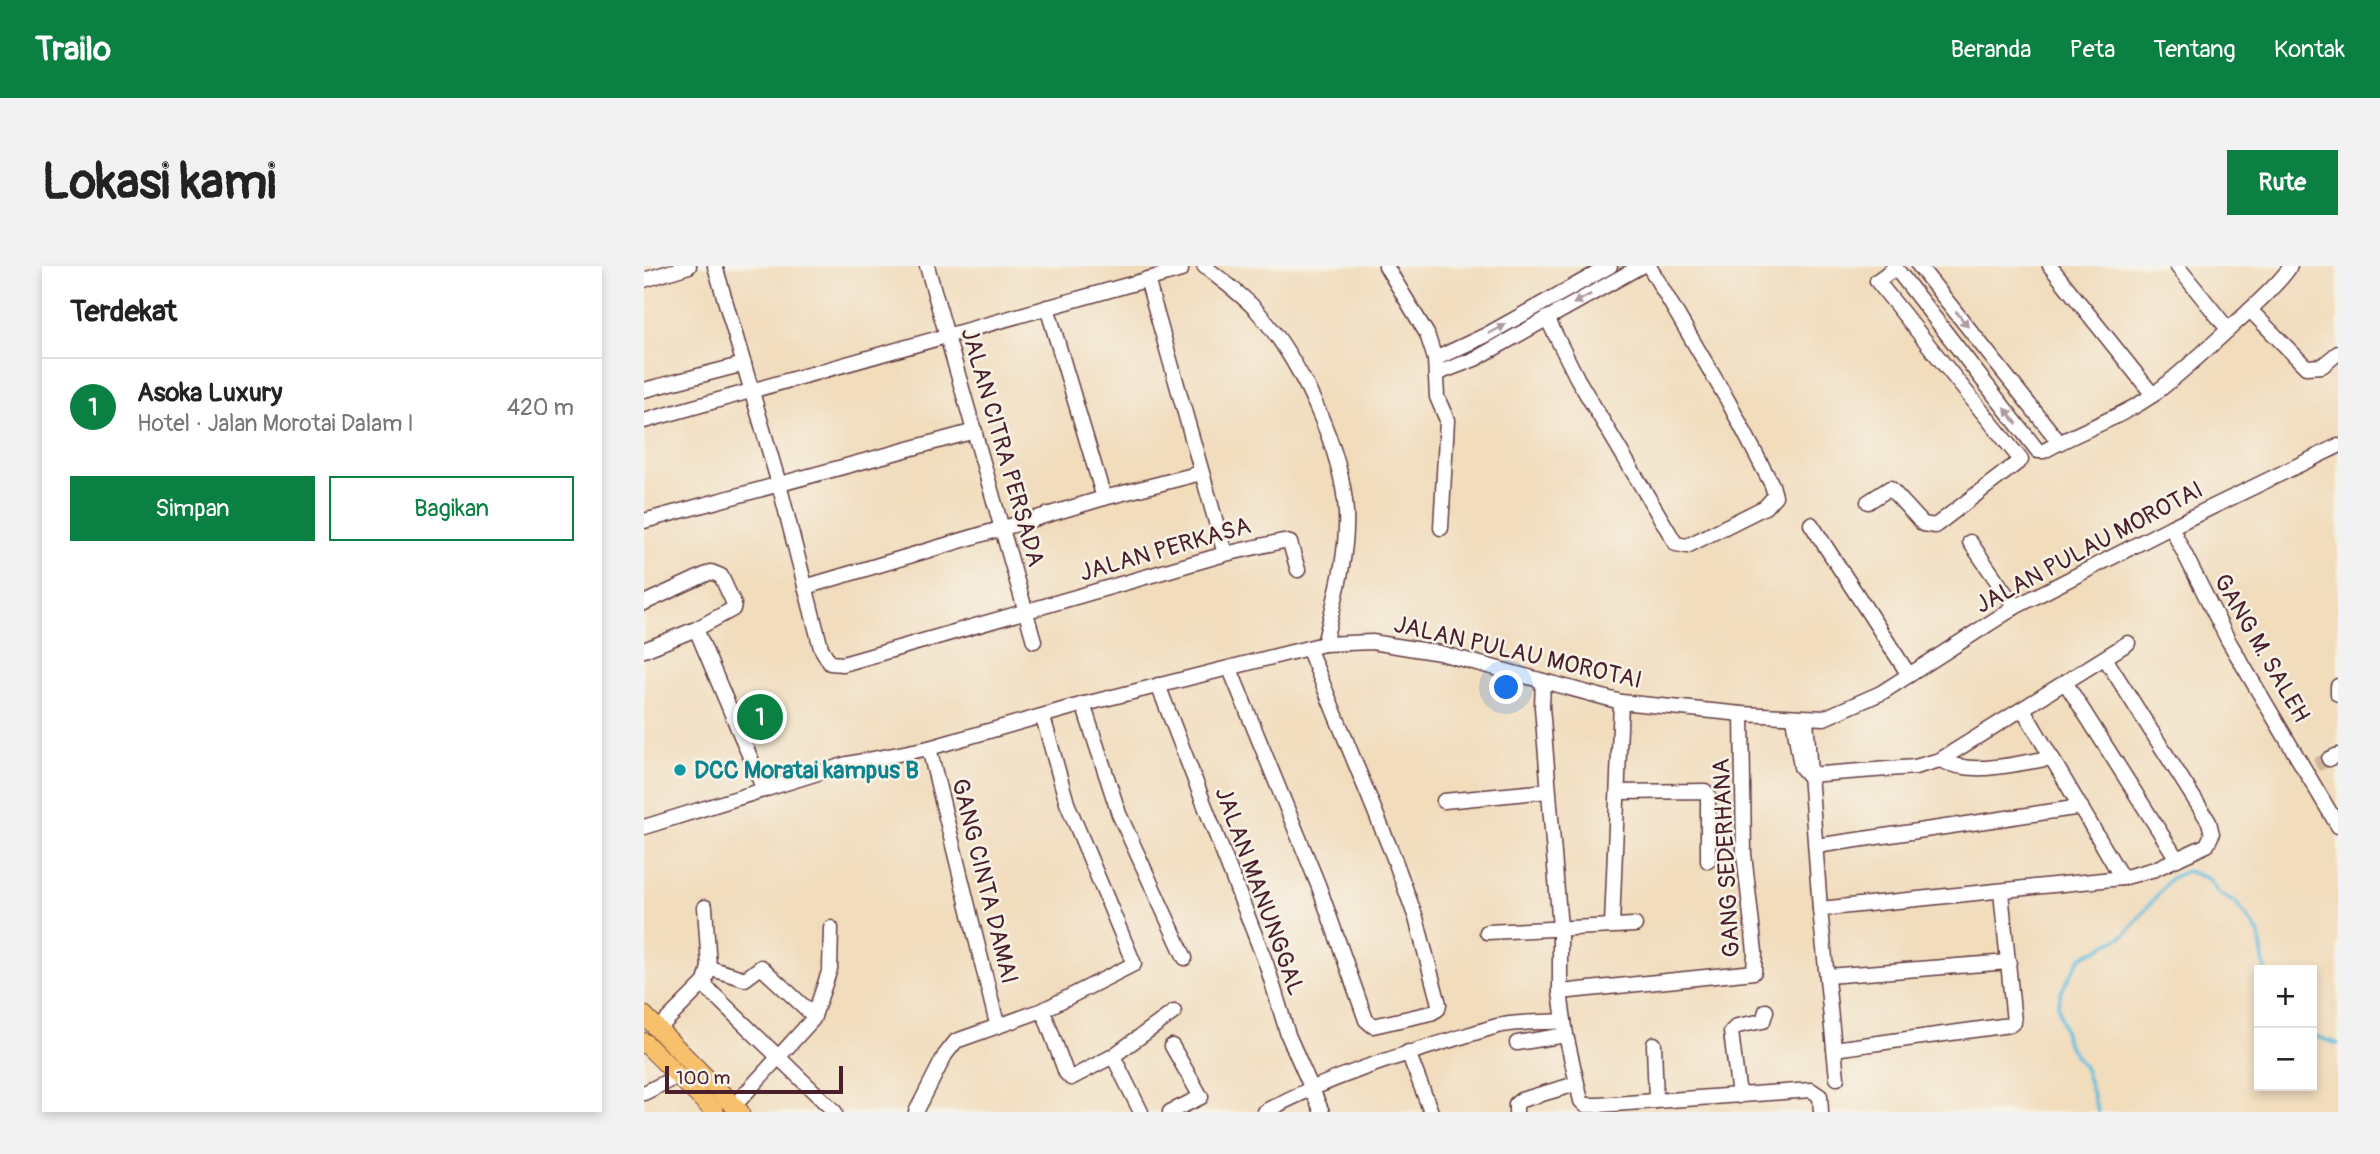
<!DOCTYPE html>
<html lang="id">
<head>
<meta charset="utf-8">
<style>
	:root { --surface:#fff; --page:#f2f2f2; --text:#222; --muted:#767676; --line:#e0e0e0; --accent:#0b8043 }
	body { margin:0; font-family:Pangolin,sans-serif; background:var(--page); color:var(--text) }
	.controls { position:absolute; right:21px; bottom:21px; display:grid; overflow:hidden; border-radius:0px; box-shadow:0 4px 10px #0003 }
	.controls button { width:63px; height:63px; display:grid; place-items:center; padding:0; border:0; border-bottom:2px solid var(--line); background:var(--surface); color:var(--text); font:35px sans-serif }
	.scale { position:absolute; left:21px; bottom:18px; width:178px; box-sizing:border-box; padding-left:7px; border:4px solid #4a1f2b; border-top:0; font-size:19px; line-height:24px; white-space:nowrap; color:#4a1f2b; -webkit-text-stroke:5px #f7f3e8; paint-order:stroke }
	.you { position:absolute; left:863px; top:422px; width:24px; height:24px; margin:-18px; border:5px solid #fff; border-radius:50%; background:#1a73e8; box-shadow:0 0 0 10px #1a73e833 }
	.badge { display:grid; place-items:center; width:46px; height:46px; border-radius:50%; background:var(--accent); color:#fff; font-size:23px; font-weight:700 }
	.pin { position:absolute; translate:-50% -50%; border:4px solid #fff; box-shadow:0 2px 7px #0006 }
	.list { margin:0; padding:0; list-style:none }
	h2 { display:flex; justify-content:space-between; align-items:center; height:91px; margin:0; padding:0 28px; font-size:30px }
	h2 small { font-size:23px; font-weight:400; color:var(--muted) }
	.list li { display:grid; grid-template-columns:46px 1fr auto; gap:21px; align-items:center; box-sizing:border-box; height:98px; padding:0 28px; border-top:2px solid var(--line) }
	.list b { display:block; font-size:26px; white-space:nowrap }
	.list p { margin:0; font-size:23px; white-space:nowrap; color:var(--muted) }
	.list em { font-size:23px; font-style:normal; color:var(--muted) }
	.actions { display:flex; gap:14px; padding:21px 28px }
	.actions a { flex:1; padding:16px 0; border:2px solid var(--accent); border-radius:0px; text-align:center; font-size:24px; color:var(--accent) }
	.actions .main { background:var(--accent); color:#fff }
	.map { position:relative; flex:none; width:1694px; height:846px; overflow:hidden; border-radius:0px }
	header { display:flex; align-items:center; gap:42px; box-sizing:border-box; height:98px; padding:0 35px; background:var(--accent); color:#fff }
	header strong { font-size:33px }
	nav { display:flex; gap:38px; margin-inline-start:auto; font-size:24px }
	.intro { display:flex; align-items:center; justify-content:space-between; box-sizing:border-box; height:168px; padding:0 42px }
	h1 { margin:0; font-size:49px }
	.button { padding:18px 32px; border-radius:0px; background:var(--accent); color:#fff; font-size:24px; font-weight:700 }
	main { display:flex; gap:42px; padding:0 42px }
	aside { flex:1; background:var(--surface); border-radius:0px; box-shadow:0 4px 10px #0003 }
	.map>svg:first-child { display:block }
</style>
</head>
<body>
<header>
<strong>Trailo</strong>
<nav><a>Beranda</a><a>Peta</a><a>Tentang</a><a>Kontak</a></nav>
</header>
<div class="intro"><h1>Lokasi kami</h1><a class="button">Rute</a></div>
<main>
<aside>
<h2>Terdekat<small></small></h2>
<ul class="list">
<li><span class="badge">1</span><div><b>Asoka Luxury</b><p>Hotel · Jalan Morotai Dalam I</p></div><em>420 m</em></li>
</ul>
<div class="actions"><a class="main">Simpan</a><a>Bagikan</a></div>
</aside>
<div class="map">
<svg width="1694" height="846" viewBox="0 0 1694 846">
	<rect width="100%" height="100%" fill="#f7f3e8"/>
	<filter id="ink" filterUnits="userSpaceOnUse"><feTurbulence type="fractalNoise" baseFrequency=".0143" numOctaves="2"/><feDisplacementMap in="SourceGraphic" scale="14" xChannelSelector="R" yChannelSelector="G"/><feConvolveMatrix kernelMatrix="1 2 1 2 8 2 1 2 1" color-interpolation-filters="sRGB"/></filter>
	<filter id="wash" filterUnits="userSpaceOnUse"><feTurbulence type="fractalNoise" baseFrequency=".00686" numOctaves="4" result="noise"/><feDisplacementMap in="SourceGraphic" scale="28" xChannelSelector="R" yChannelSelector="G"/><feGaussianBlur stdDeviation="1.57" result="paint"/><feColorMatrix in="noise" values="0 0 0 0 0 0 0 0 0 0 0 0 0 0 0 0 0 1.4 0 .05"/><feComposite in="paint" operator="in"/></filter>
	<g filter="url(#wash)">
		<rect width="100%" height="100%" fill="#f1dcbc"/>
		<g fill="none" stroke-linecap="round" stroke-linejoin="round">
			<!-- stream -->
			<g stroke="#5fbcdd" stroke-width="3.5">
				<polyline points="1668,769 1694,778"/>
				<polyline points="1454,846 1441,803 1423,777 1414,739 1418,724 1436,692 1481,669 1527,612 1543,605 1565,613 1574,627 1593,638 1615,668 1621,704"/>
			</g>
		</g>
	</g>
	<g filter="url(#ink)">
		<g fill="none" stroke-linecap="round" stroke-linejoin="round">
			<!-- minor-tunnel -->
			<polyline stroke="#d0b69f" stroke-width="14" stroke-dasharray="14 7" stroke-linecap="butt" points="1672,499 1685,493"/>
			<defs>
				<g id="minor">
					<polyline points="71,0 135,218 177,382 186,397 199,398 581,288 639,275 646,277 654,304"/>
					<polyline points="283,0 390,375"/>
					<path d="M560,0C577,14 598,28 613,45C655,92 699,184 702,247C704,290 690,337 680,378"/>
					<polyline points="742,0 783,68 791,93 793,131 803,154 797,262"/>
					<path d="M1250,0L1394,185H1400C1434,165 1479,151 1510,128C1530,113 1640,17 1646,0"/>
					<polyline points="1275,0 1415,176"/>
					<polyline points="1406,0 1509,129"/>
					<polyline points="1533,0 1583,62"/>
					<polyline points="503,13 581,288"/>
					<polyline points="0,14 45,0"/>
					<polyline points="403,41 460,232"/>
					<polyline points="1606,44 1662,101 1678,100 1694,87"/>
					<polyline points="903,52 933,112 1032,278 1043,280 1121,241 1131,230 1128,219 1084,135 1005,0"/>
					<polyline points="791,93 842,69 966,0"/>
					<polyline points="794,107 831,93 997,0"/>
					<polyline points="0,124 100,98"/>
					<polyline points="0,155 537,4"/>
					<polyline points="1224,236 1246,222 1279,258 1291,260 1377,194 1233,15 1251,2"/>
					<polyline points="0,255 331,165"/>
					<polyline points="1167,258 1265,409"/>
					<polyline points="1527,261 1584,374 1694,560"/>
					<polyline points="1326,276 1371,341"/>
					<polyline points="161,321 460,232 557,207"/>
					<polyline points="0,337 67,306 77,310 90,338 89,343 52,363 0,384"/>
					<polyline points="52,363 120,524"/>
					<polyline points="586,403 675,621 722,754 729,760 787,747 794,743 795,738 772,652 750,592 665,384"/>
					<polyline points="899,415 898,441 916,662 916,726 922,769 937,835 941,839 955,839 1167,824 1176,830 1177,846"/>
					<polyline points="1421,416 1533,593"/>
					<polyline points="514,419 623,700 644,769 678,846"/>
					<polyline points="1694,420 1694,428"/>
					<polyline points="439,438 475,548 541,692"/>
					<polyline points="1379,443 1478,612"/>
					<polyline points="1149,452 1157,501 1164,509 1271,501 1296,494 1484,377"/>
					<polyline points="1162,453 1176,643 1193,812"/>
					<polyline points="285,482 353,758"/>
					<polyline points="1685,493 1694,489"/>
					<path d="M1296,494C1330,511 1371,497 1408,492"/>
					<polyline points="974,526 1061,525 1064,528 1064,595"/>
					<polyline points="800,535 904,525"/>
					<polyline points="0,561 203,498 285,482 429,441 680,378 728,376 796,387 977,436 1098,448 1180,452 1237,427 1371,341 1527,261 1694,180"/>
					<polyline points="1172,580 1437,541"/>
					<polyline points="61,641 65,701 61,716 63,722 191,846"/>
					<polyline points="1176,643 1478,612 1511,603 1563,579 1568,568 1565,556 1461,392"/>
					<polyline points="968,659 977,436"/>
					<polyline points="843,666 991,659"/>
					<polyline points="65,702 101,713 117,701 170,750"/>
					<polyline points="1183,710 1365,696"/>
					<polyline points="916,726 1110,706 1111,686 1100,588 1098,448"/>
					<polyline points="399,744 422,807 427,812 469,790 497,846"/>
					<polyline points="14,763 61,716"/>
					<polyline points="873,777 922,769"/>
					<polyline points="1010,778 1012,835"/>
					<polyline points="1190,783 1366,759 1370,756 1357,626"/>
					<polyline points="764,786 787,846"/>
					<polyline points="469,790 530,746"/>
					<polyline points="0,827 34,810"/>
					<polyline points="1095,830 1087,766 1093,760 1119,755 1122,745"/>
					<polyline points="90,840 169,753 186,703 187,662"/>
					<polyline points="272,846 301,789 312,775 399,744 490,698 423,537 399,451"/>
					<polyline points="526,846 557,831 528,780"/>
					<path d="M620,846C693,806 771,785 850,761C871,755 898,757 920,755"/>
					<polyline points="872,846 872,838 877,834 932,818"/>
				</g>
				<g id="major">
					<polyline points="0,749 96,846"/>
					<polyline points="0,776 71,846"/>
				</g>
			</defs>
			<!-- minor casing -->
			<use href="#minor" stroke="#633b41" stroke-width="17"/>
			<!-- major casing -->
			<use href="#major" stroke="#633b41" stroke-width="20"/>
			<!-- minor -->
			<use href="#minor" stroke="#fff" stroke-width="14"/>
			<!-- major -->
			<use href="#major" stroke="#f7c06c" stroke-width="18"/>
		</g>
		<!-- one-way arrows -->
		<defs><path id="oneway-solid" d="M-6-.8H1V-3.2L6.5 0L1 3.2V.8H-6Z" transform="scale(1.75)"/></defs>
		<g fill="#ae9aa0">
			<use href="#oneway-solid" transform="translate(938 33) rotate(151)"/>
			<use href="#oneway-solid" transform="translate(1318 53) rotate(52)"/>
			<use href="#oneway-solid" transform="translate(853 63) rotate(-29)"/>
			<use href="#oneway-solid" transform="translate(1367 150) rotate(-128)"/>
		</g>
	</g>
	<!-- markers -->
	<circle fill="#0f9aa8" stroke="#f7f3e8" stroke-width="2.5" cx="36" cy="504" r="7"/>
	<g text-anchor="middle" stroke-width="5" stroke-linejoin="round" paint-order="stroke">
		<!-- street labels -->
		<g font-size="24" fill="#4a1f2b" stroke="#f7f3e8">
			<text transform="translate(359 181) rotate(74)" y="8">JALAN CITRA PERSADA</text>
			<text transform="translate(1445 281) rotate(-28)" y="8">JALAN PULAU MOROTAI</text>
			<text transform="translate(521 283) rotate(-16)" y="8">JALAN PERKASA</text>
			<text transform="translate(1618 382) rotate(60)" y="8">GANG M. SALEH</text>
			<text transform="translate(874 386) rotate(13)" y="8">JALAN PULAU MOROTAI</text>
			<text transform="translate(1082 592) rotate(-93)" y="8">GANG SEDERHANA</text>
			<text transform="translate(341 615) rotate(76)" y="8">GANG CINTA DAMAI</text>
			<text transform="translate(616 625) rotate(70)" y="8">JALAN MANUNGGAL</text>
		</g>
		<!-- culture labels -->
		<g font-size="24" font-weight="bold" fill="#0d838f" stroke="#f7f3e8" text-anchor="start">
			<text x="50" y="512">DCC Moratai kampus B</text>
		</g>
	</g>
</svg>
<div class="controls">
<button>+</button>
<button>−</button>
</div>
<div class="scale">100 m</div>
<div class="you"></div>
<div class="pin badge" style="left:116px;top:451px">1</div>
</div>
</main>
</body>
</html>
